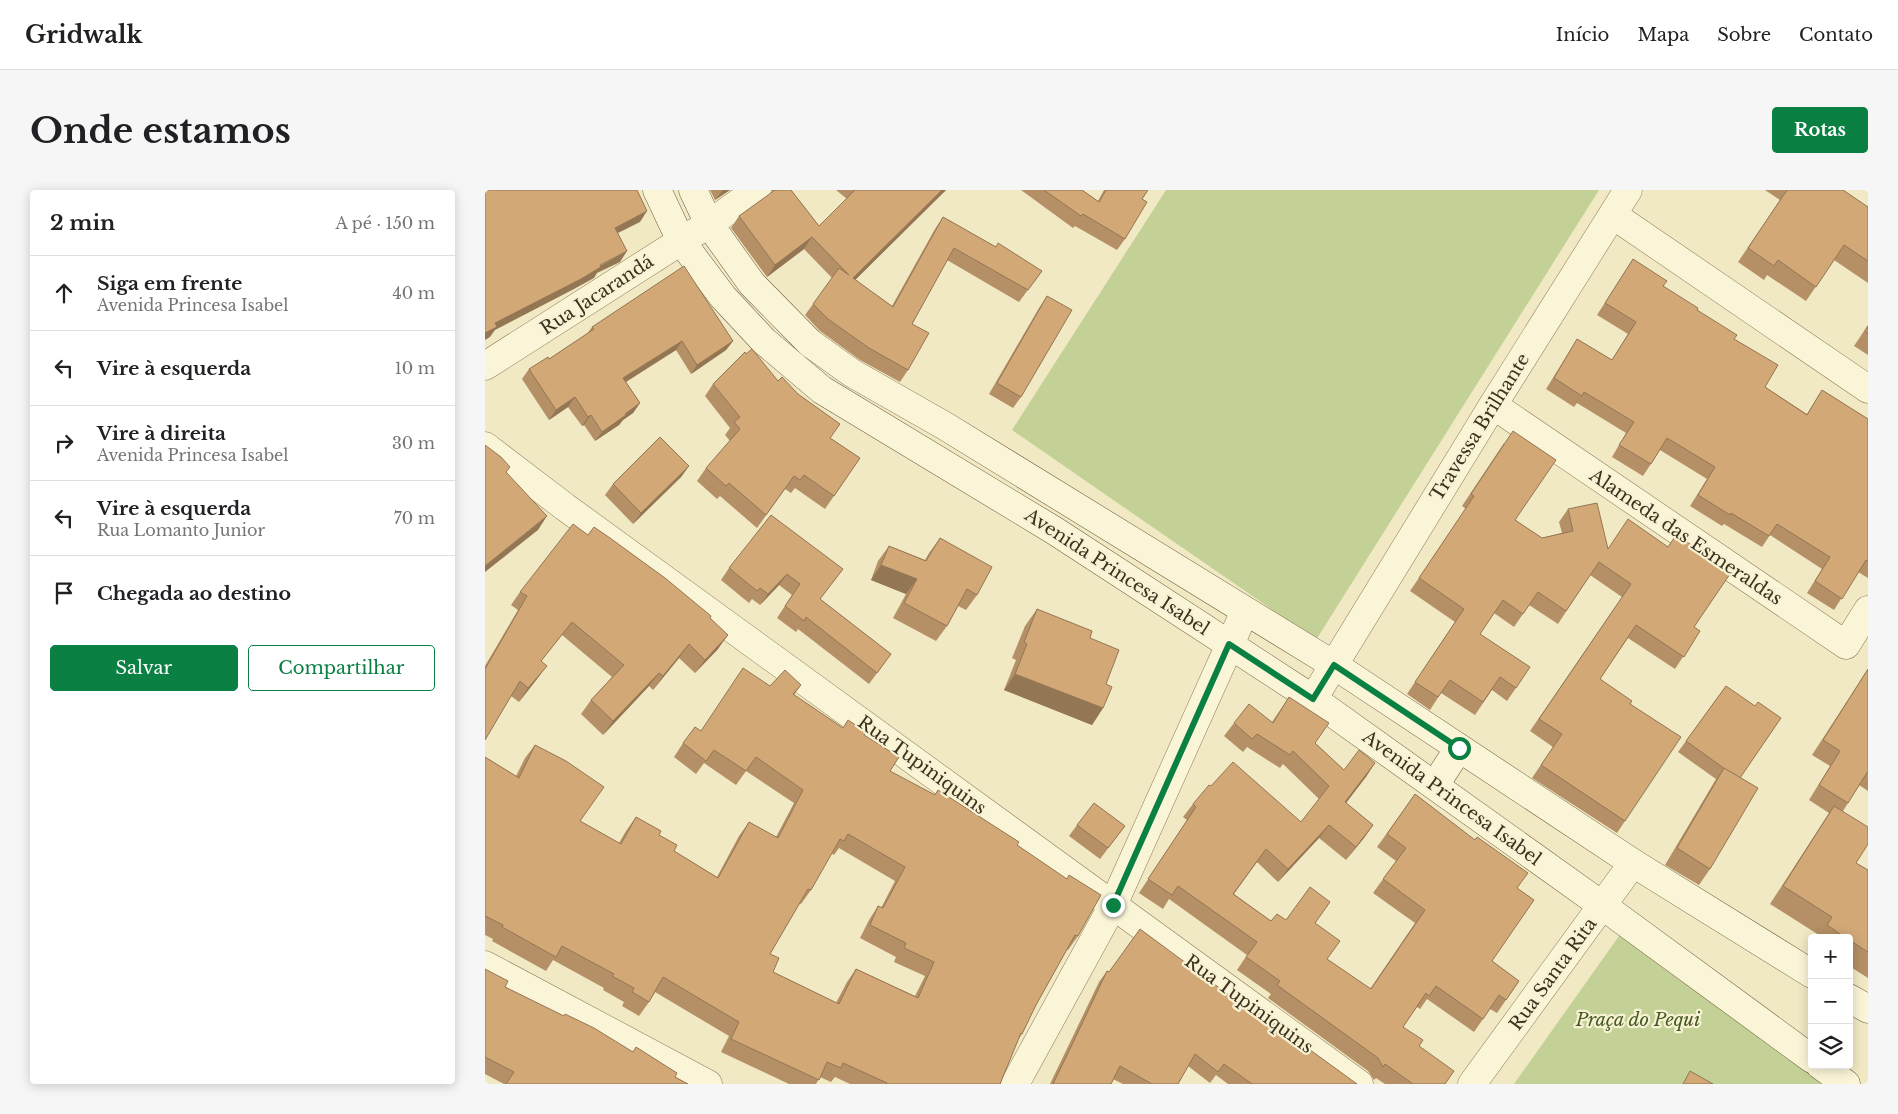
<!DOCTYPE html>
<html lang="pt">
<head>
<meta charset="utf-8">
<style>
	:root { --surface:#fff; --page:#f6f6f6; --text:#202124; --muted:#757577; --line:#e0e0e0; --accent:#0b8043 }
	body { margin:0; font-family:"Libre Baskerville",serif; background:var(--page); color:var(--text) }
	.controls { position:absolute; right:15px; bottom:15px; display:grid; overflow:hidden; border-radius:5px; box-shadow:0 2px 12px #0003 }
	.controls button { width:45px; height:45px; display:grid; place-items:center; padding:0; border:0; border-bottom:1px solid var(--line); background:var(--surface); color:var(--text); font:25px sans-serif }
	.stop { position:absolute; width:15px; height:15px; margin:-11px; border:4px solid #0b8043; border-radius:50%; background:#fff }
	.stop.end { background:#0b8043; border-color:#fff; box-shadow:0 1px 5px #0008 }
	.list { margin:0; padding:0; list-style:none }
	h2 { display:flex; justify-content:space-between; align-items:center; height:65px; margin:0; padding:0 20px; font-size:21px }
	h2 small { font-size:16px; font-weight:400; color:var(--muted) }
	.list li { display:grid; grid-template-columns:32px 1fr auto; gap:15px; align-items:center; box-sizing:border-box; height:75px; padding:0 20px; border-top:1px solid var(--line) }
	.list b { display:block; font-size:19px; white-space:nowrap }
	.list p { margin:0; font-size:16px; white-space:nowrap; color:var(--muted) }
	.list em { font-size:16px; font-style:normal; color:var(--muted) }
	.actions { display:flex; gap:10px; padding:15px 20px }
	.actions a { flex:1; padding:11px 0; border:1px solid var(--accent); border-radius:5px; text-align:center; font-size:18px; color:var(--accent) }
	.actions .main { background:var(--accent); color:#fff }
	.icon { flex:none; width:28px; height:28px; fill:none; stroke:currentColor; stroke-width:2; stroke-linecap:round; stroke-linejoin:round }
	.map { position:relative; flex:none; width:1383px; height:894px; overflow:hidden; border-radius:5px }
	header { display:flex; align-items:center; gap:30px; box-sizing:border-box; height:70px; padding:0 25px; background:var(--surface); border-bottom:1px solid var(--line) }
	header strong { font-size:24px }
	nav { display:flex; gap:28px; margin-inline-start:auto; font-size:18px }
	.intro { display:flex; align-items:center; justify-content:space-between; box-sizing:border-box; height:120px; padding:0 30px }
	h1 { margin:0; font-size:35px }
	.button { padding:12px 22px; border-radius:5px; background:var(--accent); color:#fff; font-size:18px; font-weight:700 }
	main { display:flex; gap:30px; padding:0 30px }
	aside { flex:1; background:var(--surface); border-radius:5px; box-shadow:0 2px 12px #0003 }
	.map>svg:first-child { display:block }
</style>
</head>
<body>
<header>
<strong>Gridwalk</strong>
<nav><a>Início</a><a>Mapa</a><a>Sobre</a><a>Contato</a></nav>
</header>
<div class="intro"><h1>Onde estamos</h1><a class="button">Rotas</a></div>
<main>
<aside>
<h2>2 min<small>A pé · 150 m</small></h2>
<ul class="list">
<li><svg class="icon" aria-label="ahead" viewBox="0 0 24 24"><path d="M12 20V5M6 11l6-6 6 6"/></svg><div><b>Siga em frente</b><p>Avenida Princesa Isabel</p></div><em>40 m</em></li>
<li><svg class="icon" aria-label="left" viewBox="0 0 24 24"><path d="M17 20v-9H6M10 6l-5 5 5 5"/></svg><div><b>Vire à esquerda</b></div><em>10 m</em></li>
<li><svg class="icon" aria-label="right" viewBox="0 0 24 24"><path d="M7 20v-9h11M14 6l5 5-5 5"/></svg><div><b>Vire à direita</b><p>Avenida Princesa Isabel</p></div><em>30 m</em></li>
<li><svg class="icon" aria-label="left" viewBox="0 0 24 24"><path d="M17 20v-9H6M10 6l-5 5 5 5"/></svg><div><b>Vire à esquerda</b><p>Rua Lomanto Junior</p></div><em>70 m</em></li>
<li><svg class="icon" aria-label="arrive" viewBox="0 0 24 24"><path d="M6 21V4h12l-3 4 3 4H6"/></svg><div><b>Chegada ao destino</b></div></li>
</ul>
<div class="actions"><a class="main">Salvar</a><a>Compartilhar</a></div>
</aside>
<div class="map">
<svg width="1383" height="894" viewBox="0 0 1383 894">
	<rect width="100%" height="100%" fill="#f1e9c4"/>
	<!-- green -->
	<g fill="#c3d196">
		<polygon points="681,0 1114,0 831,450 527,240"/>
		<polygon points="1139,739 1349,894 1029,894"/>
	</g>
	<g fill="none" stroke-linecap="round" stroke-linejoin="round">
		<defs>
			<g id="minor">
				<polyline points="1128,25 1383,199"/>
				<polyline points="0,176 196,51 224,34 272,0"/>
				<polyline points="1008,215 1361,455 1383,420"/>
				<polyline points="0,256 80,317 874,894"/>
				<polyline points="828,509 1008,215 1143,0"/>
				<polyline points="0,775 223,894"/>
				<polyline points="530,894 628,715 760,421"/>
				<polyline points="987,894 1148,673"/>
			</g>
			<g id="secondary">
				<polyline points="172,0 196,51 238,107 279,151 337,200 570,341 828,509 1118,716 1327,869"/>
				<polyline points="208,0 224,34 267,94 325,153 367,183 460,236 849,475 1148,673 1327,784"/>
				<polyline points="950,595 974,558"/>
				<polyline points="1364,808 1383,819"/>
				<polyline points="1335,875 1361,894"/>
			</g>
		</defs>
		<!-- minor casing -->
		<use href="#minor" stroke="#8e7b58" stroke-width="29"/>
		<!-- secondary casing -->
		<use href="#secondary" stroke="#6f5c3c" stroke-width="29"/>
		<!-- minor -->
		<use href="#minor" stroke="#fbf5d8" stroke-width="28"/>
		<!-- secondary -->
		<use href="#secondary" stroke="#fbf5d8" stroke-width="28"/>
	</g>
	<!-- wall -->
	<g fill="#b59066" fill-rule="evenodd">
		<polygon points="225,0 245,0 230,10"/>
		<polygon points="287,0 306,0 334,36 362,9 351,0 461,0 370,90 407,116 450,39 458,27 510,57 557,81 534,112 462,70 427,134 423,180 415,192 375,170 335,141 320,125 347,88 319,59 282,87 246,38 254,26 287,3"/>
		<polygon points="536,0 597,0 613,11 619,0 663,0 657,9 640,49 632,60 590,36 588,38"/>
		<polygon points="1280,0 1358,0 1383,17 1383,93 1349,70 1321,111 1282,85 1279,90 1253,72 1295,10"/>
		<polygon points="1148,69 1178,96 1212,120 1249,149 1280,197 1322,224 1337,200 1383,229 1383,388 1373,382 1349,420 1322,403 1337,379 1285,345 1277,357 1239,334 1237,336 1205,316 1222,289 1175,260 1158,286 1127,267 1141,243 1092,213 1089,217 1061,199 1092,149 1127,170 1143,144 1112,125"/>
		<polygon points="562,106 536,207 528,218 504,204 554,118"/>
		<polygon points="1383,135 1383,165 1369,156"/>
		<polygon points="107,137 248,151 241,160 206,184 191,160 141,192 155,213 148,223 138,230 134,235 110,251 99,235 97,236 83,217 64,230 37,189 44,179 64,169 102,144"/>
		<polygon points="261,164 293,191 345,248 375,268 340,319 310,298 306,303 300,299 272,338 235,306 232,309 212,291 221,278 245,251 240,245 245,238 220,206 228,194"/>
		<polygon points="1019,253 1030,330 1057,348 1077,343 1074,332 1083,319 1123,359 1183,356 1220,367 1209,437 1215,441 1190,479 1143,448 1115,489 1145,514 1140,631 1132,643 1047,588 1068,557 1045,541 1137,407 1105,385 1073,434 1044,415 1029,437 1009,423 995,444 1031,498 1022,511 1007,500 990,525 956,503 945,520 922,504 970,432 925,401 981,319 977,316"/>
		<polygon points="204,276 196,287 148,334 120,305 128,294"/>
		<polygon points="103,345 225,428 233,459 210,483 194,468 168,500 164,496 118,545 96,524 106,510 127,487 77,445 56,471 52,489 34,512 26,506 0,550 0,476 33,420 26,415 35,402"/>
		<polygon points="455,348 492,405 481,420 473,416 462,436 451,451 408,428 421,404 386,390 393,371 404,356 440,370 444,363"/>
		<polygon points="244,378 358,379 335,409 406,464 384,494 313,439 311,442 292,428 307,405 294,395 275,415 267,409 264,413 236,390"/>
		<polygon points="552,419 605,448 621,494 618,518 607,535 519,500 531,470 527,468 540,436"/>
		<polygon points="1383,479 1383,601 1374,595 1358,621 1371,673 1383,680 1383,788 1364,776 1364,748 1332,748 1334,745 1285,714 1344,623 1324,610 1345,576 1327,565"/>
		<path d="M316,495L309,505L358,538L379,545L405,581L532,655L593,746L583,760L582,759L551,815L537,844L532,851L515,894H365L350,887L346,892L335,887L331,894H304L236,862L244,846L170,802L164,812L154,826L137,816L139,812L118,800L119,798L68,770L61,781L7,751L8,749L0,745V567L31,586L40,568L50,555L95,631L134,653L141,641L151,627L174,645L189,661L232,687L254,646L264,632L291,647L309,613L261,581L251,595L219,573L211,584L189,567L198,553L215,541L285,496ZM354,658L410,691L396,718L393,716L384,730L375,748L411,767L409,772L440,786L430,806L371,779L362,792L351,813L288,782L285,764L314,713L316,714L326,700L346,663L349,665Z"/>
		<polygon points="1241,496 1255,588 1225,679 1214,695 1180,675 1231,589 1193,562"/>
		<polygon points="804,507 830,553 859,580 890,573 861,613 888,635 879,648 861,670 834,648 793,692 772,672 749,704 786,731 801,730 830,733 842,769 885,799 930,733 888,703 911,671 892,657 930,604 1032,698 1007,771 1034,791 1012,823 1005,819 989,842 942,809 935,819 932,817 918,837 934,856 960,894 900,894 891,888 889,890 883,881 783,808 786,804 752,780 762,765 684,709 678,719 654,703 702,630 698,627 708,614 726,596 816,632 834,609 798,574 795,578 762,557 758,562 739,546 749,533 787,532"/>
		<polygon points="592,635 640,636 615,669 584,646"/>
		<polygon points="0,779 20,797 203,894 19,894 0,884"/>
		<polygon points="622,781 771,825 872,894 743,894 731,885 725,893 703,876 693,894 638,894 628,889 626,894 565,894 614,792"/>
	</g>
	<!-- shaded-wall -->
	<g fill="#937653">
		<polygon points="238,0 245,0 230,10"/>
		<polygon points="457,0 461,0 360,100 368,88"/>
		<polygon points="162,21 155,32 123,48 130,38"/>
		<polygon points="327,47 319,59 282,87 290,75"/>
		<polygon points="142,61 135,72 112,83 109,88 89,99 10,140 5,147 0,150 0,143 10,133"/>
		<polygon points="197,151 191,160 131,198 138,188"/>
		<polygon points="248,151 241,160 206,184 212,175"/>
		<polygon points="90,207 83,217 64,230 71,220"/>
		<polygon points="155,213 148,223 138,230 134,235 110,251 117,242 140,224"/>
		<polygon points="106,225 99,235 97,236 103,227"/>
		<polygon points="204,276 196,287 148,334 156,323"/>
		<polygon points="62,326 53,340 0,382 0,376"/>
		<polygon points="396,375 432,389 421,404 386,390"/>
		<polygon points="302,384 294,395 275,415 283,404"/>
		<polygon points="243,445 233,459 210,483 220,470"/>
		<polygon points="204,454 194,468 168,500 178,486"/>
		<polygon points="62,476 52,489 34,512 43,498"/>
		<polygon points="174,483 164,496 118,545 128,531"/>
		<polygon points="530,484 618,518 607,535 519,500"/>
		<polygon points="890,573 881,587 851,626 860,612"/>
		<polygon points="844,635 834,648 793,692 803,679"/>
		<polygon points="888,635 879,648 861,670 871,657"/>
	</g>
	<!-- building -->
	<g fill="#d2a877" stroke="#937653" fill-rule="evenodd">
		<polygon points="0,0 152,0 162,21 130,38 142,61 115,75 116,77 96,89 10,133 12,137 0,143"/>
		<polygon points="290,0 306,0 334,36 370,0 457,0 368,88 408,117 458,27 511,57 513,53 557,81 543,100 469,58 427,134 444,143 423,180 384,158 343,129 328,114 354,78 364,85 327,47 290,75 254,26"/>
		<polygon points="559,0 597,0 614,12 621,0 663,0 657,9 662,12 640,49 598,24 596,26"/>
		<polygon points="1302,0 1358,0 1383,17 1383,71 1359,55 1331,97 1293,70 1289,76 1263,58"/>
		<polygon points="1148,69 1182,91 1178,96 1213,118 1212,120 1252,145 1249,149 1293,175 1280,197 1322,225 1337,200 1383,229 1383,372 1381,370 1357,409 1330,391 1345,367 1292,334 1284,346 1246,323 1245,325 1213,305 1230,277 1182,248 1166,274 1134,255 1149,232 1099,202 1097,206 1069,188 1092,149 1127,170 1151,132 1120,113"/>
		<polygon points="199,76 248,151 212,175 197,151 138,188 155,213 140,224 141,225 117,242 106,225 103,227 90,207 71,220 44,179 63,167 64,169 109,139 107,137"/>
		<polygon points="562,106 587,120 536,207 512,193"/>
		<polygon points="1383,136 1383,144 1380,141"/>
		<polygon points="267,159 293,191 297,187 313,204 355,234 345,248 375,268 349,306 319,285 315,290 309,286 281,325 244,293 241,296 221,278 255,239 249,232 255,227 228,194 260,162 261,164"/>
		<polygon points="1028,241 1071,270 1030,330 1057,348 1088,341 1083,319 1112,313 1123,359 1143,329 1183,357 1191,345 1222,365 1220,367 1245,384 1209,437 1215,441 1199,467 1151,435 1115,489 1147,511 1145,514 1196,547 1140,631 1056,575 1077,544 1054,529 1146,394 1114,372 1081,421 1053,402 1038,424 1018,410 995,444 1045,477 1031,498 1015,487 998,512 965,490 953,507 930,492 979,419 934,388 989,306 986,304"/>
		<polygon points="175,247 204,276 156,323 128,294"/>
		<polygon points="0,255 16,267 25,277 21,282 62,326 0,376"/>
		<polygon points="286,325 358,379 335,409 406,464 392,483 321,427 319,431 300,416 315,394 302,384 283,404 275,398 272,401 244,378"/>
		<polygon points="88,334 103,345 109,337 125,348 180,388 226,426 225,428 243,445 220,470 204,454 178,486 174,483 128,531 106,510 139,475 87,432 56,471 62,476 43,498 35,491 0,550 0,479 42,406 35,402"/>
		<polygon points="455,348 507,377 492,405 482,399 462,436 419,413 432,389 396,375 404,356 441,371"/>
		<polygon points="552,419 607,441 605,448 634,460 621,494 627,497 618,518 530,484 542,454 539,452"/>
		<path d="M258,478L285,496L300,480L316,495L308,504L358,538L363,530L381,542L379,545L414,567L405,581L450,605L453,600L534,652L532,655L582,689L584,685L616,705L593,746L590,745L551,815L537,844L536,843L515,894H401L402,893L358,873L356,878L342,872L334,890L246,849L254,832L178,787L164,812L147,802L149,798L127,786L129,784L77,756L71,767L17,737L18,735L0,726V567L34,588L50,555L81,571L119,597L95,631L136,654L151,627L176,641L174,645L192,655L189,661L233,688L264,632L293,648L318,600L271,567L261,581L229,560L221,571L198,553L210,537L216,541ZM363,644L420,677L398,718L393,716L385,735L421,753L419,758L449,772L433,808L371,779L354,814L288,782L294,768L285,764L323,699L326,700L355,649L359,651Z"/>
		<polygon points="1383,479 1383,581 1363,613 1334,595 1355,561 1338,550"/>
		<polygon points="1241,496 1270,516 1273,512 1296,528 1255,588 1240,579 1201,551"/>
		<polygon points="804,507 844,533 830,553 859,580 874,560 890,573 860,612 888,635 871,657 844,635 803,679 781,659 748,704 786,731 792,724 801,730 825,697 845,712 830,733 855,751 842,769 886,799 940,720 898,689 921,658 902,644 930,604 990,650 992,647 1043,683 1032,698 1049,710 1007,771 1034,791 1021,810 1014,805 998,829 951,796 944,806 941,803 918,837 938,850 934,856 969,881 960,894 928,894 900,874 898,877 893,868 792,795 795,791 761,767 772,752 693,696 687,705 663,689 711,617 708,614 724,595 726,596 748,572 816,632 844,596 808,561 805,565 772,544 767,549 749,533 764,514 788,533"/>
		<polygon points="1239,578 1273,598 1225,679 1192,658"/>
		<polygon points="609,613 640,636 623,658 592,635"/>
		<polygon points="1349,616 1383,637 1383,654 1371,673 1383,680 1383,762 1364,750 1364,748 1361,748 1342,735 1347,727 1298,696"/>
		<polygon points="655,739 771,825 773,822 872,894 767,894 739,874 733,882 710,864 693,894 667,894 635,876 626,894 568,894 584,861 622,781 624,782"/>
		<polygon points="0,779 23,791 20,797 79,826 80,824 109,838 148,862 151,857 192,883 190,887 203,894 21,894 29,882 0,867"/>
		<polygon points="1205,881 1228,894 1198,894"/>
	</g>
	<g fill="none" stroke-linecap="round" stroke-linejoin="round">
		<!-- route -->
		<polyline stroke="#0b8043" stroke-width="6" points="628,715 744,454 828,509 849,475 974,558"/>
	</g>
	<g text-anchor="middle" stroke-width="4.5" stroke-linejoin="round" paint-order="stroke">
		<!-- street labels -->
		<g font-size="18" fill="#3c301e" stroke="#f8f2d4">
			<text transform="translate(112 105) rotate(-33)" y="6">Rua Jacarandá</text>
			<text transform="translate(995 237) rotate(-58)" y="6">Travessa Brilhante</text>
			<text transform="translate(1201 347) rotate(34)" y="6">Alameda das Esmeraldas</text>
			<text transform="translate(632 382) rotate(33)" y="6">Avenida Princesa Isabel</text>
			<text transform="translate(437 575) rotate(36)" y="6">Rua Tupiniquins</text>
			<text transform="translate(967 608) rotate(36)" y="6">Avenida Princesa Isabel</text>
			<text transform="translate(1068 784) rotate(-54)" y="6">Rua Santa Rita</text>
			<text transform="translate(764 814) rotate(36)" y="6">Rua Tupiniquins</text>
		</g>
		<!-- park labels -->
		<g font-size="18" font-style="italic" fill="#455a23" stroke="#f8f2d4">
			<text x="1153" y="836">Praça do Pequi</text>
		</g>
	</g>
</svg>
<div class="controls">
<button>+</button>
<button>−</button>
<button><svg class="icon" aria-label="layers" viewBox="0 0 24 24"><path d="M12 4l9 5-9 5-9-5zM3 14l9 5 9-5"/></svg></button>
</div>
<div class="stop" style="left:974px;top:558px"></div>
<div class="stop end" style="left:628px;top:715px"></div>
</div>
</main>
</body>
</html>
